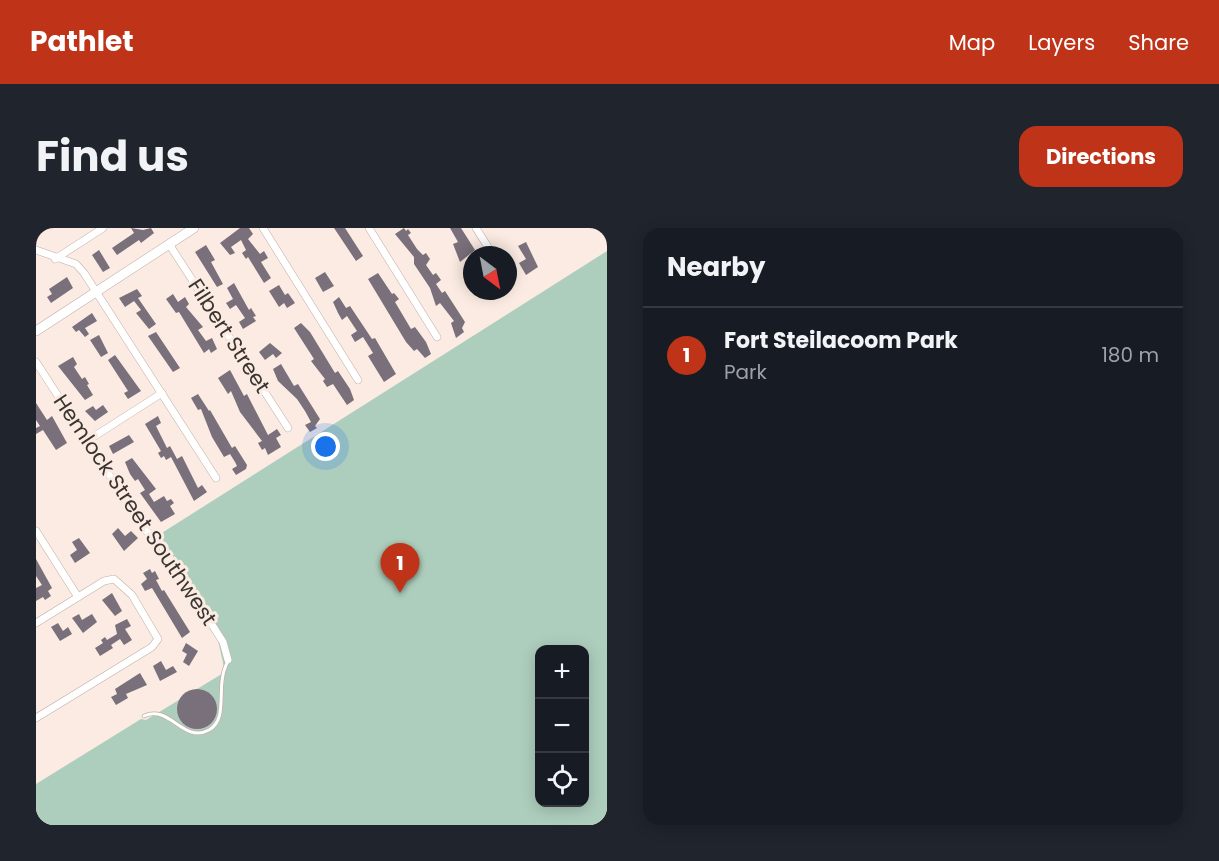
<!DOCTYPE html>
<html lang="en">
<head>
<meta charset="utf-8">
<style>
	:root { --surface:#171b24; --page:#20242c; --text:#f1f3f6; --muted:#9ea1a6; --line:#363941; --accent:#bf3419 }
	body { margin:0; font-family:Poppins,sans-serif; background:var(--page); color:var(--text) }
	.controls { position:absolute; right:18px; bottom:18px; display:grid; overflow:hidden; border-radius:12px; box-shadow:0 3px 15px #0003 }
	.controls button { width:54px; height:54px; display:grid; place-items:center; padding:0; border:0; border-bottom:2px solid var(--line); background:var(--surface); color:var(--text); font:30px sans-serif }
	.compass { position:absolute; left:427px; top:18px; width:54px; height:54px; border-radius:50%; background:var(--surface); box-shadow:0 3px 15px #0003; rotate:148deg }
	.you { position:absolute; left:290px; top:219px; width:21px; height:21px; margin:-15px; border:4px solid #fff; border-radius:50%; background:#1a73e8; box-shadow:0 0 0 9px #1a73e833 }
	.badge { display:grid; place-items:center; width:39px; height:39px; border-radius:50%; background:var(--accent); color:#fff; font-size:20px; font-weight:700 }
	.pin { position:absolute; translate:-50% -50px; filter:drop-shadow(0 2px 3px #0008) }
	.pin::after { content:''; position:absolute; top:32px; width:21px; height:18px; background:inherit; clip-path:polygon(0 0,100% 0,50% 100%) }
	.list { margin:0; padding:0; list-style:none }
	h2 { display:flex; justify-content:space-between; align-items:center; height:78px; margin:0; padding:0 24px; font-size:26px }
	h2 small { font-size:20px; font-weight:400; color:var(--muted) }
	.list li { display:grid; grid-template-columns:39px 1fr auto; gap:18px; align-items:center; box-sizing:border-box; height:96px; padding:0 24px; border-top:2px solid var(--line) }
	.list b { display:block; font-size:22px; white-space:nowrap }
	.list p { margin:0; font-size:20px; white-space:nowrap; color:var(--muted) }
	.list em { font-size:20px; font-style:normal; color:var(--muted) }
	.icon { flex:none; width:33px; height:33px; fill:none; stroke:currentColor; stroke-width:2; stroke-linecap:round; stroke-linejoin:round }
	.map { position:relative; flex:none; width:571px; height:597px; overflow:hidden; border-radius:18px }
	header { display:flex; align-items:center; gap:36px; box-sizing:border-box; height:84px; padding:0 30px; background:var(--accent); color:#fff }
	header strong { font-size:28px }
	nav { display:flex; gap:33px; margin-inline-start:auto; font-size:21px }
	.intro { display:flex; align-items:center; justify-content:space-between; box-sizing:border-box; height:144px; padding:0 36px }
	h1 { margin:0; font-size:42px }
	.button { padding:15px 27px; border-radius:18px; background:var(--accent); color:#fff; font-size:21px; font-weight:700 }
	main { display:flex; gap:36px; padding:0 36px }
	aside { flex:1; background:var(--surface); border-radius:18px; box-shadow:0 3px 15px #0003 }
	.map>svg:first-child { display:block }
</style>
</head>
<body>
<header>
<strong>Pathlet</strong>
<nav><a>Map</a><a>Layers</a><a>Share</a></nav>
</header>
<div class="intro"><h1>Find us</h1><a class="button">Directions</a></div>
<main>
<div class="map">
<svg width="571" height="597" viewBox="0 0 571 597">
	<rect width="100%" height="100%" fill="#fbebe2"/>
	<!-- green -->
	<path fill="#aecebd" fill-rule="evenodd" d="M571,23V597H0V556L105,491L110,492L189,444L180,403L121,308ZM503,422H548V574H503Z"/>
	<!-- building -->
	<g fill="#7a707b">
		<polygon points="95,0 107,2 115,0 118,5 105,15 103,12 81,27 76,20 98,5"/>
		<polygon points="204,0 213,0 217,6 212,11 224,26 228,23 232,30 225,34 235,50 228,55 212,29 210,31 206,25 210,22 205,12 195,19 199,25 194,27 184,15"/>
		<polygon points="298,0 309,0 327,28 320,33"/>
		<polygon points="368,0 370,3 372,1 375,5 372,7 381,21 387,27 390,25 394,31 390,37 397,47 400,45 405,52 400,56 406,65 409,63 429,94 426,100 428,104 420,110 415,95 418,93 404,75 400,78 394,60 378,36 378,29 359,6"/>
		<polygon points="414,0 425,0 439,22 424,34 417,16 422,14"/>
		<polygon points="490,14 502,39 490,47 483,35 490,31 482,18"/>
		<polygon points="170,17 179,32 175,34 187,56 181,59 159,24"/>
		<polygon points="63,22 74,40 67,44 56,27"/>
		<polygon points="289,44 298,58 287,64 279,50"/>
		<polygon points="342,45 356,66 358,65 363,71 359,74 375,101 379,99 390,114 395,126 389,130 381,121 378,123 370,114 332,51"/>
		<polygon points="31,49 37,60 15,75 11,69 16,66 13,61"/>
		<polygon points="198,55 213,82 215,80 220,88 217,89 220,93 207,101 203,94 209,90 200,77 194,81 190,75 197,71 191,60"/>
		<polygon points="243,57 249,67 252,65 259,75 251,80 248,75 243,79 233,63"/>
		<polygon points="101,61 106,68 102,70 120,96 113,101 100,85 105,82 98,73 89,79 83,70"/>
		<polygon points="137,66 142,74 149,69 153,76 150,79 167,99 162,102 170,113 176,110 181,121 175,125 173,121 168,125 143,84 140,85 130,71"/>
		<polygon points="303,69 310,80 314,78 336,111 339,110 360,146 348,154 332,128 337,125 327,109 319,114 315,107 321,103 311,88 306,92 302,85 297,74"/>
		<polygon points="56,85 61,93 49,100 53,106 49,109 43,102 40,104 36,99"/>
		<polygon points="265,95 274,104 299,145 302,143 314,161 318,172 311,177 297,156 291,159 287,153 289,151 275,133 278,131 258,100"/>
		<polygon points="120,104 144,140 137,144 112,108"/>
		<polygon points="63,107 72,125 65,129 54,112"/>
		<polygon points="234,115 246,125 240,130 237,126 229,132 223,124"/>
		<polygon points="79,127 105,163 92,171 88,165 92,163 72,132"/>
		<polygon points="37,129 41,136 38,139 46,151 49,149 53,156 51,157 57,167 49,172 22,138"/>
		<polygon points="245,136 258,158 262,156 284,191 279,198 281,200 274,204 269,197 275,194 269,183 261,171 242,153 237,141"/>
		<polygon points="194,142 208,168 211,166 214,172 232,207 241,201 245,207 240,210 245,219 232,227 229,220 226,222 222,215 226,213 204,184 195,163 192,166 182,150"/>
		<polygon points="162,166 173,183 174,182 196,220 199,218 211,237 210,241 200,247 196,241 201,238 199,234 194,226 188,229 176,209 165,181 162,182 155,170"/>
		<polygon points="0,175 11,192 16,188 31,215 20,222 7,202 0,206 0,200 4,198 0,192"/>
		<polygon points="67,177 72,184 59,193 49,183 57,178 60,182"/>
		<polygon points="122,188 125,195 120,198 131,220 134,218 141,231 146,228 162,260 166,257 171,264 158,273 135,229 130,232 128,228 125,230 122,225 125,223 109,196"/>
		<polygon points="93,207 98,214 77,226 73,218"/>
		<polygon points="96,230 120,261 113,266 118,274 128,268 131,273 135,271 138,275 134,278 139,286 125,294 104,265 109,262 102,251 99,253 94,246 89,234"/>
		<polygon points="82,300 89,308 95,303 102,310 88,323 76,306"/>
		<polygon points="43,310 54,325 39,335 34,327 41,322 36,314"/>
		<polygon points="0,331 16,360 12,363 15,368 9,372 7,369 0,373 0,360 6,357 0,348"/>
		<polygon points="114,341 116,345 119,343 123,351 120,352 126,363 128,362 154,404 146,410 116,360 109,363 105,356 111,351 107,345"/>
		<polygon points="76,365 86,383 79,388 66,372"/>
		<polygon points="43,386 46,392 56,386 61,394 47,405 36,390"/>
		<polygon points="91,391 95,398 89,401 96,412 88,417 84,411 75,417 77,420 64,428 59,420 67,415 65,412 69,409 71,412 81,406 79,397"/>
		<polygon points="22,395 27,403 32,399 36,406 24,413 15,399"/>
		<polygon points="150,415 162,423 153,438 147,434 151,426 146,423"/>
		<polygon points="125,433 130,442 137,438 141,444 124,453 117,438"/>
		<polygon points="104,445 111,457 90,466 92,470 80,477 75,469 81,466 79,461"/>
		<circle cx="161" cy="481" r="20"/>
	</g>
	<g fill="none" stroke-linecap="round" stroke-linejoin="round">
		<defs>
			<path id="lane" d="M108,488C134,476 147,516 173,502C194,490 178,458 192,433"/>
			<g id="street">
				<polyline points="227,0 322,152"/>
				<polyline points="333,0 401,109"/>
				<polyline points="440,0 457,27"/>
				<polyline points="133,16 252,200"/>
				<polyline points="0,22 40,36 48,45 180,250"/>
				<polyline points="19,31 67,0"/>
				<polyline points="0,134 109,302 124,315 187,414 192,432"/>
				<polyline points="51,213 126,165"/>
				<polyline points="0,303 42,369"/>
				<polyline points="0,395 68,353 78,351 96,367 122,411 116,419 0,490"/>
			</g>
			<polyline id="secondary" points="0,103 158,0"/>
		</defs>
		<!-- lane casing -->
		<use href="#lane" stroke="#bfb0a7" stroke-width="4.5"/>
		<!-- street casing -->
		<use href="#street" stroke="#bfb0a7" stroke-width="8"/>
		<!-- secondary casing -->
		<use href="#secondary" stroke="#bfb0a7" stroke-width="10"/>
		<!-- lane -->
		<use href="#lane" stroke="#fff" stroke-width="3"/>
		<!-- street -->
		<use href="#street" stroke="#fff" stroke-width="7"/>
		<!-- secondary -->
		<use href="#secondary" stroke="#fff" stroke-width="9"/>
	</g>
	<g text-anchor="middle" stroke-width="6" stroke-linejoin="round" paint-order="stroke">
		<!-- street labels -->
		<g font-size="21" fill="#3a3430" stroke="#fbebe2">
			<text transform="translate(193 108) rotate(57)" y="7">Filbert Street</text>
			<text transform="translate(99 282) rotate(56)" y="7">Hemlock Street Southwest</text>
		</g>
	</g>
</svg>
<div class="controls">
<button>+</button>
<button>−</button>
<button><svg class="icon" aria-label="locate" viewBox="0 0 24 24"><circle cx="12" cy="12" r="6"/><path d="M12 2v4M12 18v4M2 12h4M18 12h4"/></svg></button>
</div>
<svg class="compass" viewBox="-18 -18 36 36"><path d="M0-13l5 13h-10z" fill="#e53935"/><path d="M0 13l5-13h-10z" fill="#9ea1a6"/></svg>
<div class="you"></div>
<div class="pin badge" style="left:364px;top:365px">1</div>
</div>
<aside>
<h2>Nearby<small></small></h2>
<ul class="list">
<li><span class="badge">1</span><div><b>Fort Steilacoom Park</b><p>Park</p></div><em>180 m</em></li>
</ul>
</aside>
</main>
</body>
</html>
